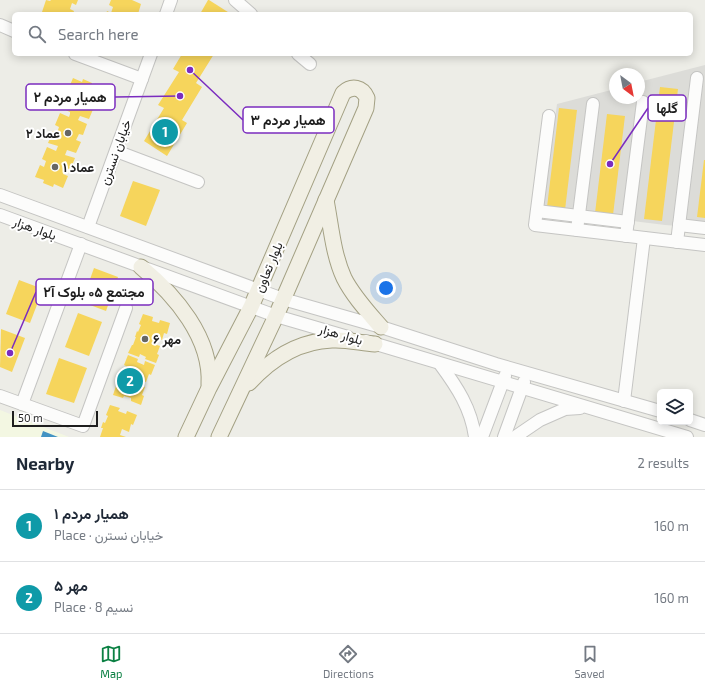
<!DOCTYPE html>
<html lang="en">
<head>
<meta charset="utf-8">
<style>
	:root { --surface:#fff; --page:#f2f2f3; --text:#1f2937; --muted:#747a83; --line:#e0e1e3; --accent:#0b8043 }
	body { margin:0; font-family:"Exo 2",Vazirmatn,sans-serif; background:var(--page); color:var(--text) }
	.controls { position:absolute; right:12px; bottom:12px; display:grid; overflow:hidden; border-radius:6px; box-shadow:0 2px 10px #0003 }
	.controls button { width:36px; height:36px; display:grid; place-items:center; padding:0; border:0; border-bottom:1px solid var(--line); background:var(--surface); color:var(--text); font:20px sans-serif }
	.compass { position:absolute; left:609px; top:68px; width:36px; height:36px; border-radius:50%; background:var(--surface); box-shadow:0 2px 10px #0003; rotate:148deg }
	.scale { position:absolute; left:12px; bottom:10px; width:86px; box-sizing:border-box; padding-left:4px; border:2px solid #1e1e1e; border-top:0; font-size:11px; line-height:14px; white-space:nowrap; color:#1e1e1e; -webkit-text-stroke:3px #fff; paint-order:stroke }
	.you { position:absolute; left:386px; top:288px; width:14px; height:14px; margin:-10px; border:3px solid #fff; border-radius:50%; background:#1a73e8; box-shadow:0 0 0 6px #1a73e833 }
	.badge { display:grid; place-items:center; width:26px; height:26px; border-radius:50%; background:var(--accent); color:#fff; font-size:13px; font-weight:700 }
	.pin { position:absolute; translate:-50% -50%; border:2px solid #fff; box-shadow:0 1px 4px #0006 }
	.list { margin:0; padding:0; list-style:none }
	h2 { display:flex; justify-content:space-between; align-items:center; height:52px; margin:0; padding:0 16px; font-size:17px }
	h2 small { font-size:13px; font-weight:400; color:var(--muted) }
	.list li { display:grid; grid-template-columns:26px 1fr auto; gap:12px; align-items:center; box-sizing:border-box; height:72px; padding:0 16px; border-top:1px solid var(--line) }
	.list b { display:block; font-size:15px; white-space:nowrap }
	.list p { margin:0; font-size:13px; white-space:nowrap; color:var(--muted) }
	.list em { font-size:13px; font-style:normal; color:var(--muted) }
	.icon { flex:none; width:22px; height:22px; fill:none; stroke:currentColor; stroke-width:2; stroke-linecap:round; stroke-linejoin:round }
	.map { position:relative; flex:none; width:705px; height:437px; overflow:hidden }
	.search { position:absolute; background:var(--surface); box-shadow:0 2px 10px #0003; left:12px; right:12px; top:12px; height:44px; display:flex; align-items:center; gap:10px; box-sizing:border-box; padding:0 14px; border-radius:6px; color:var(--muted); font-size:15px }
	.sheet { height:196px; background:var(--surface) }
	nav { display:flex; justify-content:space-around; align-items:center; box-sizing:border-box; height:56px; border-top:1px solid var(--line); background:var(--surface); font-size:11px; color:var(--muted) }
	nav a { display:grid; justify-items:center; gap:2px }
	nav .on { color:var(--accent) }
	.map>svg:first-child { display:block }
</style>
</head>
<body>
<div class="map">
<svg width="705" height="437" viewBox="0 0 705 437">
	<rect width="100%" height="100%" fill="#edede7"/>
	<!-- residential -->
	<polygon fill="#dcdcd8" points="705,65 705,228 665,225 543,210 557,104 615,89 615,98 639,98 639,82"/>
	<!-- education -->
	<polygon fill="#f3f7e2" points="0,410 69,437 0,437"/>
	<!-- homes -->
	<g fill="#f6d55c">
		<polygon points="46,0 50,1 51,0 78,0 76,5 72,3 70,9 74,11 73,14 47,14 42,12"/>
		<polygon points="111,0 132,0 141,4 138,14 106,14 107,11 111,13 113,7 109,5"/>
		<polygon points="208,0 209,0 231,14 200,14"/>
		<polygon points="182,54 214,54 196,83 202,87 182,120 187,123 167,156 144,141 164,108 158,105 179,72 173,69"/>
		<polygon points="73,78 82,82 83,79 92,83 92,86 101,89 96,101 92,99 89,105 94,107 89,119 80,116 78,120 87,124 83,135 79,134 76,140 81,142 76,153 67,150 65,155 75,158 70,170 66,168 63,174 68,176 63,188 54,184 53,187 43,183 44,180 35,177 40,165 44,167 46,161 42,159 47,147 56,151 58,146 48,143 53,131 57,133 59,127 55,125 60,113 69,117 70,114 70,112 61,108 66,96 70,98 72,92 68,90"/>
		<polygon points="660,87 678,89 662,221 644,219"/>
		<polygon points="559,108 577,110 565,210 547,207"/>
		<polygon points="607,114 625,116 613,215 595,213"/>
		<polygon points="704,160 705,160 705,218 697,217"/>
		<polygon points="133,181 160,190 146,226 120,216"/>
		<polygon points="94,268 118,277 106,311 82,302"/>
		<polygon points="19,280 43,289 30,323 6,314"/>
		<polygon points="78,313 102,322 89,356 65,347"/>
		<polygon points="143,314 153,317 152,321 159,323 160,320 170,323 167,334 164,333 162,340 155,338 154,344 160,346 157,354 159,355 156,363 145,359 146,357 140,354 139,357 128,353 132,345 133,345 136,337 135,337 137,331 138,332 141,325 139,324"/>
		<polygon points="1,329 25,338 12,372 0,367"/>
		<polygon points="128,355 138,359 137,362 144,365 145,361 155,365 151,375 149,374 146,382 140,380 138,385 145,387 142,395 144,396 141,405 131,401 131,398 124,396 123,398 113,395 116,386 118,387 121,379 119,378 121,373 123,373 126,366 124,365"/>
		<polygon points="59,358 87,368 74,403 46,394"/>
		<polygon points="110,405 120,408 118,411 126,414 127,411 137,415 133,425 131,424 129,432 122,429 120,435 126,437 100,437 103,428 101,428 103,422 105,423 108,416 106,415"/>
	</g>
	<!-- schools -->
	<polygon fill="#4393c3" points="43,431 58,437 41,437"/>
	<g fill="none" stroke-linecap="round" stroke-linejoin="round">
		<defs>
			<g id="minor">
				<polyline points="235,0 251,14"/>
				<polyline points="166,14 171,0"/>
				<polyline points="0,25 14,31"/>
				<polyline points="75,54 142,79"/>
				<polyline points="298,54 310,64"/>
				<polyline points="549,116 535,225 705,245"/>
				<polyline points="116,151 198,182"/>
				<polyline points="0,195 283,299 381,327 496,364 660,411"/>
				<polyline points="537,211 628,222"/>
				<polyline points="0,215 276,316 348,337"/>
				<polyline points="679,225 705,228"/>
				<polyline points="88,227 151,54"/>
				<polyline points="577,230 593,104"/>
				<polyline points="626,236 643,102"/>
				<polyline points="677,242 697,78"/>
				<polyline points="366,341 687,437"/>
				<path d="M440,364C457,387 471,408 475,437"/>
				<polyline points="0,396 83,426 126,308"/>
				<polyline points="624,401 644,238"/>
				<polyline points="22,404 81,244"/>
				<polyline points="690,420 705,425"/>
				<polyline points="482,437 505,376"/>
				<polyline points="504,437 524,382"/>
				<polyline points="515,437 540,420 565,409 580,408"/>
			</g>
			<g id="major">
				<path d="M326,200C331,226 333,254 344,278C353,296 368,312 381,327"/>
				<path d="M141,267C175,295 212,338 209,385"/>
				<path d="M249,383C271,359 298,341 332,340C346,339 361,343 375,344"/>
				<path d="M186,437L209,388L251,307L343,93C352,85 362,87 367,98L366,108L276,316L219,437"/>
			</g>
		</defs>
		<!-- minor casing -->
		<use href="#minor" stroke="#c5c5c3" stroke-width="14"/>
		<!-- major casing -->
		<use href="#major" stroke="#a3a083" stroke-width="17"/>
		<!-- minor -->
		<use href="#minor" stroke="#fcfcfb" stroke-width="12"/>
		<!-- major -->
		<use href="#major" stroke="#f1efe4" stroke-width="15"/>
	</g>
	<!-- markers -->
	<g fill="#666664" stroke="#fff" stroke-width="1.5">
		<circle cx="68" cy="133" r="4"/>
		<circle cx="55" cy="167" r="4"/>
		<circle cx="145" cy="339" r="4"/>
	</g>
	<g text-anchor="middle" stroke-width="4" stroke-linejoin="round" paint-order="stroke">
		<!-- poi labels -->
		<g font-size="13" font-weight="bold" fill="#1e1e1e" stroke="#fff" text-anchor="start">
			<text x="60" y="138" text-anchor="end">عماد ۲</text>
			<text x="63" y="172">عماد ۱</text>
			<text x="153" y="344">مهر ۶</text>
		</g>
		<!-- street labels -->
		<g font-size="13" fill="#1e1e1e" stroke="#fff">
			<text transform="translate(115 152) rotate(-70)" y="5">خیابان نسترن</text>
			<text transform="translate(35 228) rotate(20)" y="5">بلوار هزار</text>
			<text transform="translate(268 267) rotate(-67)" y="5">بلوار تعاون</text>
			<text transform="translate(341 334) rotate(16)" y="5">بلوار هزار</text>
		</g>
	</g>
	<!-- callouts -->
	<path fill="none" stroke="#7b2cbf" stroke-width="1.5" d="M180 96L115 97M610 164L648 108M190 70L243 120M10 353L36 292"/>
	<g fill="#7b2cbf" stroke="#fff" stroke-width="1.5">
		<circle cx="180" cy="96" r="4"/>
		<circle cx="610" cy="164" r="4"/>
		<circle cx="190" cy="70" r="4"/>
		<circle cx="10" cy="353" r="4"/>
	</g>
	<g fill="#fff" stroke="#7b2cbf" stroke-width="1.5">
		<rect x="26" y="84" width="89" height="26" rx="4"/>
		<rect x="648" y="95" width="38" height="26" rx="4"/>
		<rect x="243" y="107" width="91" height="26" rx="4"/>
		<rect x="36" y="279" width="117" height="26" rx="4"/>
	</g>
	<g font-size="14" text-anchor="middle" font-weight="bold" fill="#1e1e1e">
		<text x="70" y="102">همیار مردم ۲</text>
		<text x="667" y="113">گلها</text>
		<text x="288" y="125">همیار مردم ۳</text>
		<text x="94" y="297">مجتمع ۰۵ بلوک آ۲</text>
	</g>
</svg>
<div class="controls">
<button><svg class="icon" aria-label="layers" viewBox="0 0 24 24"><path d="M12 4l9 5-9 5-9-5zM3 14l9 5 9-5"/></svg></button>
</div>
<svg class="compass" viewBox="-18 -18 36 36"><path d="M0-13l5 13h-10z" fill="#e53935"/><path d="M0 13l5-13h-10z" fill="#747a83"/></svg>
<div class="scale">50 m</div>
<div class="you"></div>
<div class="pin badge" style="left:165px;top:132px;background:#0f9aa8">1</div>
<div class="pin badge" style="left:130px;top:381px;background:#0f9aa8">2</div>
<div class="search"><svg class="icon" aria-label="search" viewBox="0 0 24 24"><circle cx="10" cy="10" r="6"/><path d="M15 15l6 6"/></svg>Search here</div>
</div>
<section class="sheet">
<h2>Nearby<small>2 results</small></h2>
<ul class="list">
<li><span class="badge" style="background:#0f9aa8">1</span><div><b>همیار مردم ۱</b><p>Place · خیابان نسترن</p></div><em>160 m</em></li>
<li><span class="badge" style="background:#0f9aa8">2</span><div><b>مهر ۵</b><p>Place · نسیم 8</p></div><em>160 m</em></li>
</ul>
</section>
<nav>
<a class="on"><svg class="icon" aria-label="map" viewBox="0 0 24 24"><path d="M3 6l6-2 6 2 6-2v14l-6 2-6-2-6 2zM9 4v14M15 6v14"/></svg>Map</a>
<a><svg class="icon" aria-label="directions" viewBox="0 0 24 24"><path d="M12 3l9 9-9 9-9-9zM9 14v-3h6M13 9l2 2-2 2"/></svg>Directions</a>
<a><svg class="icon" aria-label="saved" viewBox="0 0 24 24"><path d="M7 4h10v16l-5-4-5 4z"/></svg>Saved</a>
</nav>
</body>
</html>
